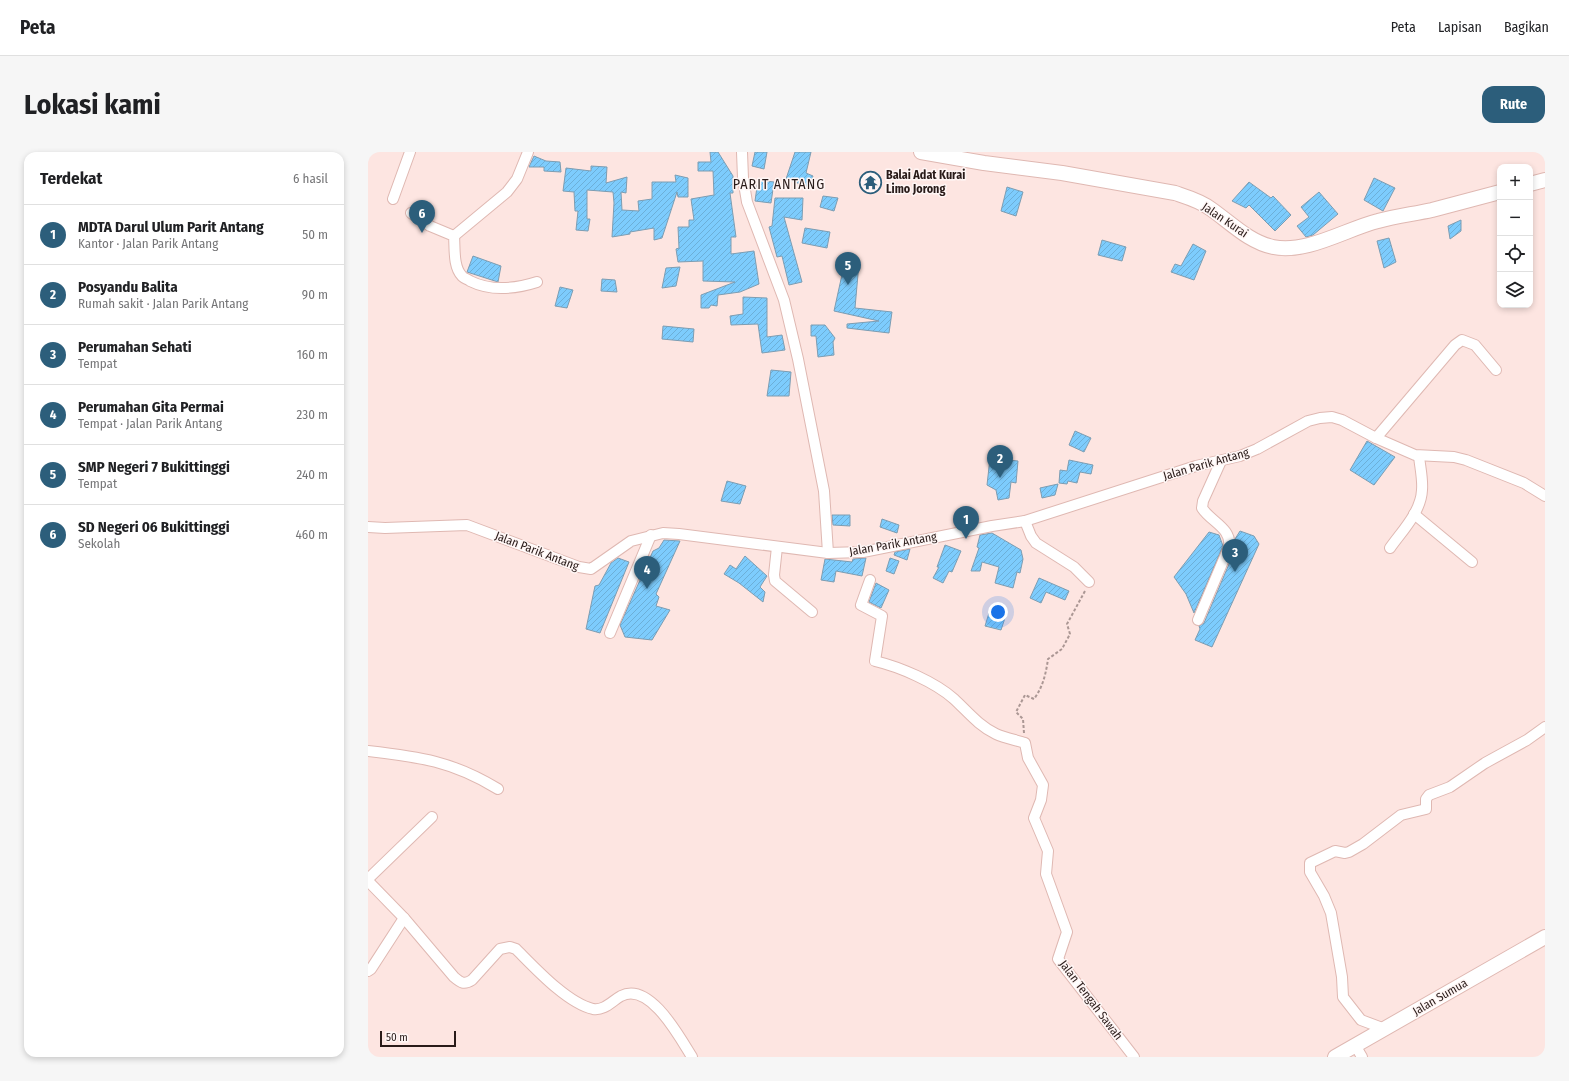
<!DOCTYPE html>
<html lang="id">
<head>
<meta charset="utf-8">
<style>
	:root { --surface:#fff; --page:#f6f6f6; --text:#202124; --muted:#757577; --line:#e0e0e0; --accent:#2c5e7b }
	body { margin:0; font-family:"Fira Sans Condensed",sans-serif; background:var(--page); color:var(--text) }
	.controls { position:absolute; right:12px; top:12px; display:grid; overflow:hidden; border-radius:8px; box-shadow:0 2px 6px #0003 }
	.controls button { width:36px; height:36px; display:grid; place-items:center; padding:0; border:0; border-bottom:1px solid var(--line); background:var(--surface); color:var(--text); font:20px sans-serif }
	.scale { position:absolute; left:12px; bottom:10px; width:76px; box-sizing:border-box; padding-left:4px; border:2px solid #291b19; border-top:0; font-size:11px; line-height:14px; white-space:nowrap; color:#291b19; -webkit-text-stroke:3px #fff6f5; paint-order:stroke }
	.you { position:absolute; left:630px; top:460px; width:14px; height:14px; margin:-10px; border:3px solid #fff; border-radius:50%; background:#1a73e8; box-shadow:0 0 0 6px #1a73e833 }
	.badge { display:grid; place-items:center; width:26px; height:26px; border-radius:50%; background:var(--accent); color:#fff; font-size:13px; font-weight:700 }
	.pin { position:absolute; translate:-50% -33px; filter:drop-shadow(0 1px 2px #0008) }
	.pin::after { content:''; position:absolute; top:21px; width:14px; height:12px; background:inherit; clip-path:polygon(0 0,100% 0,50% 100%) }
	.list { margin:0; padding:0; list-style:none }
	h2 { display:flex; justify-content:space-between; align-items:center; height:52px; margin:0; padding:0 16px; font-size:17px }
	h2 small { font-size:13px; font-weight:400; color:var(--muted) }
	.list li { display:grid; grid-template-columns:26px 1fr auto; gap:12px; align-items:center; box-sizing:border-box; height:60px; padding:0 16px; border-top:1px solid var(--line) }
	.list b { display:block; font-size:15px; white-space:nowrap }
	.list p { margin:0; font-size:13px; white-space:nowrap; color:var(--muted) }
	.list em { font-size:13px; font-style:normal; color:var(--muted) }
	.icon { flex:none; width:22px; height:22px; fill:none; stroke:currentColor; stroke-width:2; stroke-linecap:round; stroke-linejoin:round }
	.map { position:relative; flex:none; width:1177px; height:905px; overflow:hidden; border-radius:12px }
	header { display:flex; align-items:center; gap:24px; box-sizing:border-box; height:56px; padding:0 20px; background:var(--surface); border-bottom:1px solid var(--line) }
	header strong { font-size:19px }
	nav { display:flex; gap:22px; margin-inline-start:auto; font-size:14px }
	.intro { display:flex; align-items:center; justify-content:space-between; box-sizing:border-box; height:96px; padding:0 24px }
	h1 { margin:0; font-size:28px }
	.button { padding:10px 18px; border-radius:12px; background:var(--accent); color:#fff; font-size:14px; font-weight:700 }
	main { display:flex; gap:24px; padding:0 24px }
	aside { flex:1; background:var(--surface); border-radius:12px; box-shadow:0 2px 6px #0003 }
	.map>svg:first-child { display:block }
</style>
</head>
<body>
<header>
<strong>Peta</strong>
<nav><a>Peta</a><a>Lapisan</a><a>Bagikan</a></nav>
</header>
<div class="intro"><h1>Lokasi kami</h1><a class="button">Rute</a></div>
<main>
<aside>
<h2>Terdekat<small>6 hasil</small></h2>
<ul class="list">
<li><span class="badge">1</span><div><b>MDTA Darul Ulum Parit Antang</b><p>Kantor · Jalan Parik Antang</p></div><em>50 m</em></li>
<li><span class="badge">2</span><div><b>Posyandu Balita</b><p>Rumah sakit · Jalan Parik Antang</p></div><em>90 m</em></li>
<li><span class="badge">3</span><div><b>Perumahan Sehati</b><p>Tempat</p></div><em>160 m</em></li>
<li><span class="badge">4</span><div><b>Perumahan Gita Permai</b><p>Tempat · Jalan Parik Antang</p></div><em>230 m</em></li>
<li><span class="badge">5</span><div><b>SMP Negeri 7 Bukittinggi</b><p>Tempat</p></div><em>240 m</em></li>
<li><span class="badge">6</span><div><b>SD Negeri 06 Bukittinggi</b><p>Sekolah</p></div><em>460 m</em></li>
</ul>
</aside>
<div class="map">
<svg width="1177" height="905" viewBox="0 0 1177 905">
	<defs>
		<pattern id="building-hatch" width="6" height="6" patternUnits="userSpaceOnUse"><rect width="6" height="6" fill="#7dccfd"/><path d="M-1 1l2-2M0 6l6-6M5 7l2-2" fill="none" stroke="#6cafd8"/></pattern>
	</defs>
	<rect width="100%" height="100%" fill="#fde5e1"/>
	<!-- building -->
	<g fill="url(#building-hatch)" stroke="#7d9db2">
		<polygon points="342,0 350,0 365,24 365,41 362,41 368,85 363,85 363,102 386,99 391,132 372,140 350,143 349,154 343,153 341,156 333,156 333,143 367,130 335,129 335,109 310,110 308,97 311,96 310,75 321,75 321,68 326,68 323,47 346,43 345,19 330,19 330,10 343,10"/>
		<polygon points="387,0 399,0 396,17 384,14"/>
		<polygon points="427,0 443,0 438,21 445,24 441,35 418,27"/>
		<polygon points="166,4 178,9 192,10 193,20 176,19 176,15 161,15"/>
		<polygon points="223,14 239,15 238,31 259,25 258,41 253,40 254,58 271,59 270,49 284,47 284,30 308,30 307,23 320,26 320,45 310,45 309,40 294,86 286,88 286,76 262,80 262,82 244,85 246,51 245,40 219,38 219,67 222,67 220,79 208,78 210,59 207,59 206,40 195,39 198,16 223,19"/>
		<polygon points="1006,26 1027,36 1015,59 996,48"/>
		<polygon points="390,28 406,30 403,51 387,49"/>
		<polygon points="881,30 903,46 905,44 923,63 907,79 881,53 878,56 864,49"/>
		<polygon points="639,35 655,40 648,64 633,59"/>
		<polygon points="951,40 970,62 945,83 938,85 929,74 941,65 933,55"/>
		<polygon points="455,44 470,46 466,59 452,55"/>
		<polygon points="407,46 435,46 434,68 416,65 434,130 421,133 414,104 409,105 401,75 404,74"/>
		<polygon points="1093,68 1093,79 1082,87 1080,74"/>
		<polygon points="437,76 462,80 459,96 434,91"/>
		<polygon points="1021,86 1028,110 1016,116 1009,89"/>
		<polygon points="734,88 758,95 754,109 730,103"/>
		<polygon points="825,92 838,99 826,128 803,120 807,112 813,114"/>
		<polygon points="105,104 133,114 130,130 99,120"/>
		<polygon points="477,109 491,111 487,156 524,160 521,181 479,176 479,172 511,169 466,159"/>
		<polygon points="312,115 308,134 294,136 298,116"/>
		<polygon points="234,127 247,128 249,140 233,139"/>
		<polygon points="192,135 205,138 199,156 187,154"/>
		<polygon points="375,145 399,146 399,185 414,183 417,198 394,201 390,172 363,173 362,164 375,162"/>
		<polygon points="443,173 457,173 467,186 465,190 466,203 450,205 448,184 443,184"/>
		<polygon points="295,174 326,177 325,190 294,187"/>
		<polygon points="403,218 423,220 421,244 399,244"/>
		<polygon points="707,279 723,286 716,300 701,293"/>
		<polygon points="999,289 1027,305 1006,333 982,318"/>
		<polygon points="622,306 650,309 648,331 643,330 641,346 630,348 628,338 619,333"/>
		<polygon points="701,308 725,313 723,322 712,320 709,331 700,329 699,332 691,331 692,318 699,319"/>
		<polygon points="359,329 378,334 372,352 353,349"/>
		<polygon points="690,332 687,343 674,346 672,336"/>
		<polygon points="464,363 482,363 482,374 465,373"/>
		<polygon points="514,367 531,373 529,381 512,375"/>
		<polygon points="872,379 886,384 891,392 844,495 827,488 832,477 831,474 836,471 867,398 867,387"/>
		<polygon points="841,380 851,383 855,394 826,461 818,442 806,425"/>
		<polygon points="624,381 653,398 655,407 652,421 649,420 645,436 627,431 631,415 614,410 612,419 603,419 611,396 609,395 612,383"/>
		<polygon points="296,388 312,389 288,442 291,445 288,454 302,458 284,488 257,485 252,473 285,399 291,396"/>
		<polygon points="577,393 593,399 584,420 581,419 575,431 565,426 571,415 569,415"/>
		<polygon points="542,397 539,408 526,403 527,400"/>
		<polygon points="377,404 399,424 392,435 397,440 395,450 371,431 356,422 362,413 368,417"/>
		<polygon points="250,406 261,410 232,481 218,477 227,434 231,433 243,411"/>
		<polygon points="498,406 494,424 468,419 466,430 453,428 457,407 484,410 485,407"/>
		<polygon points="522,406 531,409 526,422 518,419"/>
		<polygon points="671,426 701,439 697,448 678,440 673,451 662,446"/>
		<polygon points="508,431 521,438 513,456 501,450"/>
		<polygon points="621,461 637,466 633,478 617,474"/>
	</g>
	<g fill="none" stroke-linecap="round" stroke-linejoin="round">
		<defs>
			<g id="street">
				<polyline points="374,0 375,26 379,50 416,148 430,207 456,339 460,401"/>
				<polyline points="25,47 42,0"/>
				<path d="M43,61L62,74L86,84C87,96 85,115 94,124C95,126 100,127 102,129C124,140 147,137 169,130"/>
				<polyline points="86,84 139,40 149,27 160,0"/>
				<polyline points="1008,286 1087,193 1094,188 1107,193 1128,218"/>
				<polyline points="1046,362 1104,410"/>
				<polyline points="657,369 663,384 668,391 706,415 721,430"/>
				<polyline points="0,375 17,376 99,373 211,415 223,417 263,389 295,381 311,382 460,401 495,400 624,374 657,369 828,314 872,304 889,297 940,269 952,266 964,265 974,268 1008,286 1047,303 1086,305 1098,308 1156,331 1177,344"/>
				<polyline points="409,395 406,423 407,429 444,460"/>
				<path d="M1022,396C1034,379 1053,360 1054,338C1055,327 1052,315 1051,304"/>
				<path d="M502,428L493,453L514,464L507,509C532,515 567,530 586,547C600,560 611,574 628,582C637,586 648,588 657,591L660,606L675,633L673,648L666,666L680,699L678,722L699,780L690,807L766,905"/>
				<path d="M830,468L861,395C864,376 843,370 834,356L835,349L853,309"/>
				<polyline points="242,481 283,383"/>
				<path d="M0,599C52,605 84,609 130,637"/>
				<polyline points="0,727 64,665"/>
				<path d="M0,729L36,766L86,825C93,831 96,833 104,828L132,797L142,795L148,797C167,816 199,851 225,857C236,859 244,849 253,844C282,829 312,886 324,905"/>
				<polyline points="0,819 3,817 36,766"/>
				<polyline points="1017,877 993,868 975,845 974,825 963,761 956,744 942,720 942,711 967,699 977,701 981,700 995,692 1033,663 1058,657 1058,647 1061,643 1082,635 1117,611 1159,588 1177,575"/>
				<polyline points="987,893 994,905"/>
			</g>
			<g id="secondary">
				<path d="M553,0L616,11L694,21L807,41C819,45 833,49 843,57C863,71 881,90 905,95C939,102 978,77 1010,69C1028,64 1046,62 1064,58C1087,52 1109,46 1132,40"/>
				<polyline points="1162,32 1177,28"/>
				<polyline points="967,905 1177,785"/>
			</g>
		</defs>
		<!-- street casing -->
		<use href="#street" stroke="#dfb8b2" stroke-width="12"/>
		<!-- secondary casing -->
		<use href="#secondary" stroke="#dfb8b2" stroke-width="16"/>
		<!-- path -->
		<path stroke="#ab9794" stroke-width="2" stroke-dasharray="3 2" stroke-linecap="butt" d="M656,581L655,567L648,560L657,543L666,547C675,535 678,521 680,507L694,497L702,482L699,472L717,439"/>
		<!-- street -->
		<use href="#street" stroke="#fff" stroke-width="10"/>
		<!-- secondary -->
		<use href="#secondary" stroke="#fff" stroke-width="14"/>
	</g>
	<!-- icons -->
	<defs>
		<symbol id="temple-ring" viewBox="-11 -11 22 22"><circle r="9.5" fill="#fff6f5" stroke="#2c5e7b" stroke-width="1.5"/><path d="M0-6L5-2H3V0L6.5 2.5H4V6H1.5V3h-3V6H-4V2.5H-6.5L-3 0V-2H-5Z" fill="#2c5e7b"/></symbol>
	</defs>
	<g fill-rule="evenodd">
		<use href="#temple-ring" x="490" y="18" width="25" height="25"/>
	</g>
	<g text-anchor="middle" stroke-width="3" stroke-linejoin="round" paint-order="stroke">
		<!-- poi labels -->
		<g font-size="12" font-weight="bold" fill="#291b19" stroke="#fff6f5" text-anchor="start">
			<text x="518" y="27">Balai Adat Kurai<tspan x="518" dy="14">Limo Jorong</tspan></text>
		</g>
		<!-- street labels -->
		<g font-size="12" fill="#291b19" stroke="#fff6f5">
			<text transform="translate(857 68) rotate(34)" y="4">Jalan Kurai</text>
			<text transform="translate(838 312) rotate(-16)" y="4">Jalan Parik Antang</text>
			<text transform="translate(525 392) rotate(-10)" y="4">Jalan Parik Antang</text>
			<text transform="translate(169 399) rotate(21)" y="4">Jalan Parik Antang</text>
			<text transform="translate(1072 845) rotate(-30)" y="4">Jalan Sumua</text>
			<text transform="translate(723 848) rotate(53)" y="4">Jalan Tengah Sawah</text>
		</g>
		<!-- quarter labels -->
		<g font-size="14" letter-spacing="1" fill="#291b19" stroke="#fff6f5">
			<text x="411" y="37">PARIT ANTANG</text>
		</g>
	</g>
</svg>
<div class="controls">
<button>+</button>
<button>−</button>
<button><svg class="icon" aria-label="locate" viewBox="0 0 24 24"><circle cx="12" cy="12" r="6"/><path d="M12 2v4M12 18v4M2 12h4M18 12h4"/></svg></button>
<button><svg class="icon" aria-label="layers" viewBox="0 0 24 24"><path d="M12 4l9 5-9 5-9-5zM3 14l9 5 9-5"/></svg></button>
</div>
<div class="scale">50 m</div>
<div class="you"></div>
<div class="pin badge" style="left:598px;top:387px">1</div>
<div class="pin badge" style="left:632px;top:326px">2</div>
<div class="pin badge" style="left:867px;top:420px">3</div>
<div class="pin badge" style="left:279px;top:437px">4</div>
<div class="pin badge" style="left:480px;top:133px">5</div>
<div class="pin badge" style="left:54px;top:81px">6</div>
</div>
</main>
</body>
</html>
